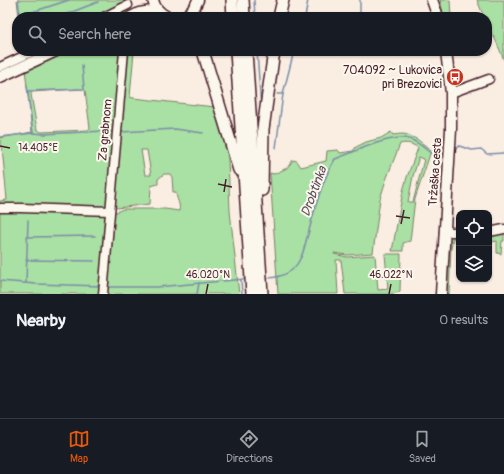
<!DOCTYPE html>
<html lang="en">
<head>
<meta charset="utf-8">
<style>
	:root { --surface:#171b24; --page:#20242c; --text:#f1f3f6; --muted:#9ea1a6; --line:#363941; --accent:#ea580c }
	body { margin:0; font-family:Pangolin,sans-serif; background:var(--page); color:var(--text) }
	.controls { position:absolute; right:12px; bottom:12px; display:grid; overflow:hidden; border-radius:8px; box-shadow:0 1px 3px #0004 }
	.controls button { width:36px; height:36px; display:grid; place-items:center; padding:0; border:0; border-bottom:1px solid var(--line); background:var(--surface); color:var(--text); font:20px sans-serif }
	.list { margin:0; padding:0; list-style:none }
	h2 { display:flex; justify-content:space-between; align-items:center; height:52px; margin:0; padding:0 16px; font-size:17px }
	h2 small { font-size:13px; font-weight:400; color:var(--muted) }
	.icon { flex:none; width:22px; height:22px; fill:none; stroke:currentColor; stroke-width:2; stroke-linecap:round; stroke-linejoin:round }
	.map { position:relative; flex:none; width:504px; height:294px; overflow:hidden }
	.search { position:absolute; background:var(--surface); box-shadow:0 1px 3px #0004; left:12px; right:12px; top:12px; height:44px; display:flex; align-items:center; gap:10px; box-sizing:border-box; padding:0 14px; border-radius:16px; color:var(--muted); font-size:15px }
	.sheet { height:124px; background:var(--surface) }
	nav { display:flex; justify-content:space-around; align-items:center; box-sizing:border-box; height:56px; border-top:1px solid var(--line); background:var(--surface); font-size:11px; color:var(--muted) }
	nav a { display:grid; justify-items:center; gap:2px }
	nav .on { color:var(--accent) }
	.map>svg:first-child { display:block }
</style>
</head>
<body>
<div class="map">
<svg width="504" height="294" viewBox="0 0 504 294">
	<rect width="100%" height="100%" fill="#faeee3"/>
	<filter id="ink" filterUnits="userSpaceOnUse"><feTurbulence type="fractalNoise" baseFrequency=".025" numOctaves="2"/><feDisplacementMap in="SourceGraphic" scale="8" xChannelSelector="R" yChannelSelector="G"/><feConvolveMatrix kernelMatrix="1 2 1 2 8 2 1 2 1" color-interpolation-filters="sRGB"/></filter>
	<g filter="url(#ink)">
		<!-- green -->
		<g fill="#a9e0a3" stroke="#7a8067" fill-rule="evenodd">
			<polygon points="17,0 126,0 125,17 19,17"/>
			<polygon points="440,0 450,0 451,17 444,17"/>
			<path d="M477,0H504V60C501,54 499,47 496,41C492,33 487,27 487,17H484Z"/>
			<path d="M69,51H122L107,205L105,208L0,206V201L7,200L2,147L0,146V138L32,132L25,69ZM78,89L85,90L90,128L88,130L41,132L37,129L31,94L32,92Z"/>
			<path d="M126,51H134L130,97L133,98L215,107L226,143L228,158L230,211L239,294H104L111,218L114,213L123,209H165L179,211C181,204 176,199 176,192H173L172,177L170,174H164L158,179V184L151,186L150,204L117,208L112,205ZM141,150H147L151,175H145Z"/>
			<path d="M391,132L393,135C406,133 407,134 418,140C423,144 427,146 431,151L415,199L410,241L403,243V251H392L403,191L407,177L418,148C413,144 407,142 400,144L386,180L380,199L373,253L347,255L334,253V254L347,257L375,255L378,290L388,289L385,254H401L400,292L392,294H345L341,260H336L338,294H278L270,173L274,174L287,168L293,160L297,161L301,167L326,161L327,151L338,150L340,153L353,151L356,147L366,142L381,138ZM419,157L424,159L413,202H408L413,176Z"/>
			<polygon points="0,210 105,214 107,218 101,294 0,294"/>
			<polygon points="504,232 504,241 502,241 501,254 497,253 497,241 491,242 490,269 489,269 489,234"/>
			<polygon points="450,236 459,236 459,238 453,238 451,249 449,294 444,294 448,238"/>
		</g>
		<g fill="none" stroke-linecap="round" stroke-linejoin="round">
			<!-- stream -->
			<g stroke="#7b8da8" stroke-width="1.5">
				<polyline points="18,0 20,17"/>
				<polyline points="254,0 255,17"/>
				<polyline points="360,0 360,17"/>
				<polyline points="20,16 69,0"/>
				<polyline points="59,17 98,2"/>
				<polyline points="305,17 308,0"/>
				<polyline points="257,51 261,109"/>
				<polyline points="27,85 33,133"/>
				<polyline points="28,91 84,89 82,65"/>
				<polyline points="277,94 283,94 294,51"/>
				<polyline points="120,132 175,129 203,133"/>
				<polyline points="0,137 33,133 44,134 105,131 114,132"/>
				<polyline points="276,148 283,94"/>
				<polyline points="454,150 459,146 472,150 481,149 487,154 504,153"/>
				<polyline points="27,237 95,236"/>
				<polyline points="26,260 94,261"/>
				<path d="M266,278C276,278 284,276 292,270C303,260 304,247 308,234C315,209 321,182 335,159C352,153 393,133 409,139C420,142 428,152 437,158L444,157"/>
				<polyline points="241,280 242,294"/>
				<polyline points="0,281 36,284 101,286"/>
				<polyline points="26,283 28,220"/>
				<polyline points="107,287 157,287 245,279"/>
				<polyline points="197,294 199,283"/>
			</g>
			<defs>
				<g id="minor">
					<polyline points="104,17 128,5"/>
					<polyline points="0,67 34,51"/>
					<polyline points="451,93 489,79"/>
					<polyline points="0,208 21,208 110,211"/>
					<polyline points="444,232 459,232"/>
					<polyline points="489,232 504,229"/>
					<polyline points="103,294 124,51"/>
				</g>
				<g id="major">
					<path d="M153,0C155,9 160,13 168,17"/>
					<polyline points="432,0 438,17"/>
					<polyline points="131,17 139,13 158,10"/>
					<path d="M183,17C191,13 195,8 198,0"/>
					<polyline points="0,77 56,51"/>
					<polyline points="441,294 451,129 451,93 446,51"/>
				</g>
				<g id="highway">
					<polyline points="232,0 233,17"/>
					<polyline points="243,0 244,17"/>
					<polyline points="279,17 283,0"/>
					<polyline points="203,51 239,170"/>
					<polyline points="236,51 252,294"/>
					<polyline points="246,51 262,294"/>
					<polyline points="262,190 263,129 274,51"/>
				</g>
			</defs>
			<!-- minor casing -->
			<use href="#minor" stroke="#4a1f2b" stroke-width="11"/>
			<!-- major casing -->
			<use href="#major" stroke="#4a1f2b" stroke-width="13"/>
			<!-- highway casing -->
			<use href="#highway" stroke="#4a1f2b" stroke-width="14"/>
			<!-- minor -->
			<use href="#minor" stroke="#fbf7ec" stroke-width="8"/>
			<!-- major -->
			<use href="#major" stroke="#fbf7ec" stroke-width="10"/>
			<!-- highway -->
			<use href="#highway" stroke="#fbf7ec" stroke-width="11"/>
		</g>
	</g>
	<!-- ticks -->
	<path fill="none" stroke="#4a1f2b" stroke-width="1.5" d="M0,146L10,148M218,184L232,187M224,192L226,179M396,216L410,218M401,224L404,210M206,294L208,284M389,294L391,284"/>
	<!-- icons -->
	<defs>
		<symbol id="bus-disc" viewBox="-11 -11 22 22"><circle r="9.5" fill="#c8321e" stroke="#fbf7ec"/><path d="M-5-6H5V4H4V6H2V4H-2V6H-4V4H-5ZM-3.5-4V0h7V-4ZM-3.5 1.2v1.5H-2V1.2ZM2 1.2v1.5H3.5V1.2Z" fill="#fff"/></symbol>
	</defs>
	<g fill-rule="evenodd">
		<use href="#bus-disc" x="445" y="67" width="20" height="20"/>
	</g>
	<g text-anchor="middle" stroke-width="4" stroke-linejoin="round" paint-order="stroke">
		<!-- poi labels -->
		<g font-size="12" fill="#4a1f2b" stroke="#fbf7ec" text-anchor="end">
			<text x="442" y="74">704092 ~ Lukovica<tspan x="442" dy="14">pri Brezovici</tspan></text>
		</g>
		<!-- street labels -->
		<g font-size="12" fill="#4a1f2b" stroke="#fbf7ec">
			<text transform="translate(105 130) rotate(-85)" y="4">Za grabnom</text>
			<text transform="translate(435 172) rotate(-86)" y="4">Tržaška cesta</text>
		</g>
		<!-- water labels -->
		<g font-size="13" font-style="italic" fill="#5e4d5f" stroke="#fbf7ec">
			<text transform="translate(313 191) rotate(-70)" y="5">Drobtinka</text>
		</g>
	</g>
	<g font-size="10" text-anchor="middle" fill="#4a1f2b" stroke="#fbf7ec" stroke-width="4" stroke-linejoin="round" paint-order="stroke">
		<text x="38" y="151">14.405°E</text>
		<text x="208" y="278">46.020°N</text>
		<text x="391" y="278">46.022°N</text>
	</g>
</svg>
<div class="controls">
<button><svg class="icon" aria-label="locate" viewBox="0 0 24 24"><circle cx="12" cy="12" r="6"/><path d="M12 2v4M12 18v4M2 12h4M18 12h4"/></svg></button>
<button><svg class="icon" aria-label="layers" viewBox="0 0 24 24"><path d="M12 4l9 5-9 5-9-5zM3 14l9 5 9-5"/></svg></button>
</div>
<div class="search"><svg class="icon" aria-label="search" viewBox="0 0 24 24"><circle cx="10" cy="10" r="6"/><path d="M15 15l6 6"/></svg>Search here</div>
</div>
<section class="sheet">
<h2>Nearby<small>0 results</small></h2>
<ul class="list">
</ul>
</section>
<nav>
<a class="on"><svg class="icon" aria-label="map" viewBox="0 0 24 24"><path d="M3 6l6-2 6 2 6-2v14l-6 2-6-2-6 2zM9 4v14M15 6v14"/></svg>Map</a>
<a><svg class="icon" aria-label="directions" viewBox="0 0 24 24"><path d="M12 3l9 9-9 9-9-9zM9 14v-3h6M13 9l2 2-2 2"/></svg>Directions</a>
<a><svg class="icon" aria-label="saved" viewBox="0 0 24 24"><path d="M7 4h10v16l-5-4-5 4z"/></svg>Saved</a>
</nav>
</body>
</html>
